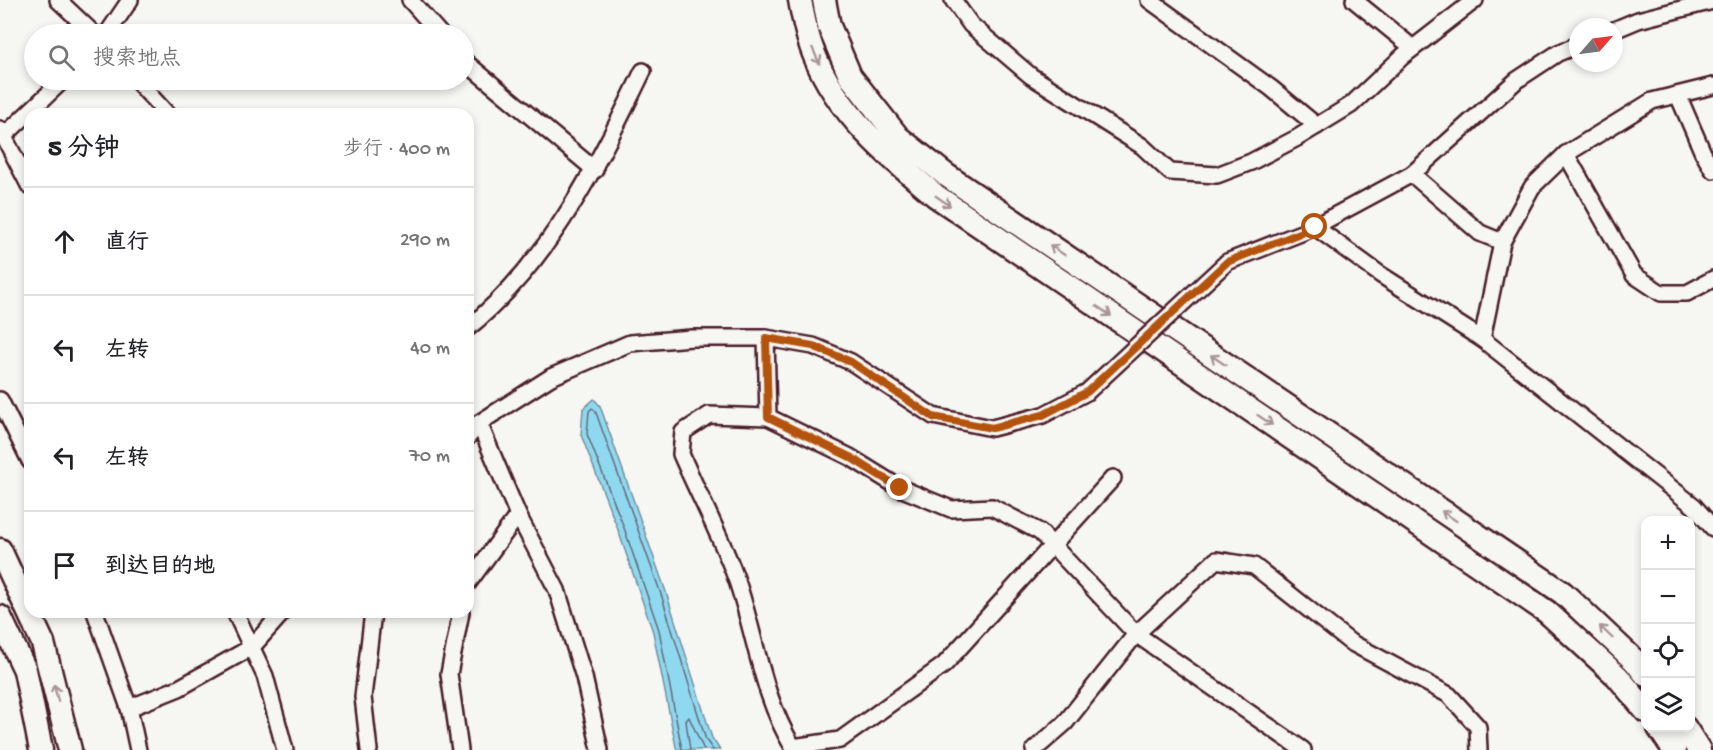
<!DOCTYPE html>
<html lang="zh">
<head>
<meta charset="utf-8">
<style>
	:root { --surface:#fff; --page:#f2f2f2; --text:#202124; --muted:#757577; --line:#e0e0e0 }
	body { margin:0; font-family:"Gochi Hand","LXGW WenKai TC",sans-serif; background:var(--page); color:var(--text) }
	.controls { position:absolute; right:18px; bottom:18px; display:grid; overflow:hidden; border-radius:12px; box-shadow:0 3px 9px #0003 }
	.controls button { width:54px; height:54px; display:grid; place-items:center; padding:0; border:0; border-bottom:2px solid var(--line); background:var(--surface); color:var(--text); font:30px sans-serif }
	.compass { position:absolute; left:1569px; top:18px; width:54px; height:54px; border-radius:50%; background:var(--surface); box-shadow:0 3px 9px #0003; rotate:62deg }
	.stop { position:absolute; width:18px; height:18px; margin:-14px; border:4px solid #b45309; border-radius:50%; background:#fff }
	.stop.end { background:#b45309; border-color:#fff; box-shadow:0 2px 6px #0008 }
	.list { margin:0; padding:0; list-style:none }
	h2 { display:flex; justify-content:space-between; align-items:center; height:78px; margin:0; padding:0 24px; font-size:26px }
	h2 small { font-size:20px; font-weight:400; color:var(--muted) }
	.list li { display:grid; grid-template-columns:39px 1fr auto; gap:18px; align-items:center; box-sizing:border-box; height:108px; padding:0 24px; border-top:2px solid var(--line) }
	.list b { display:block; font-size:22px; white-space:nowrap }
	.list em { font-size:20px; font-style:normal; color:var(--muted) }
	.icon { flex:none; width:33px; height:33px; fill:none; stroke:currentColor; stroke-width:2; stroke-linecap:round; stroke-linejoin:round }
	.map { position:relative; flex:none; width:1713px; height:750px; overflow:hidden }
	.search { position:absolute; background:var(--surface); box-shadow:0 3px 9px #0003; left:24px; top:24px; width:450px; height:66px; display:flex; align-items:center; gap:15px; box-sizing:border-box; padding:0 21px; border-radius:33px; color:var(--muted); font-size:22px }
	.panel { position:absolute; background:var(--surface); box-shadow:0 3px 9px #0003; left:24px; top:108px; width:450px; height:510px; border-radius:18px }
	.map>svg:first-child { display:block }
</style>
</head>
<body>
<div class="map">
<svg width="1713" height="750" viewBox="0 0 1713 750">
	<rect width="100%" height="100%" fill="#f6f6f2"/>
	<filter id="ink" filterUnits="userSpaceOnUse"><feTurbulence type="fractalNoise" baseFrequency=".0167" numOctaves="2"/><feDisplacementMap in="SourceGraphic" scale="12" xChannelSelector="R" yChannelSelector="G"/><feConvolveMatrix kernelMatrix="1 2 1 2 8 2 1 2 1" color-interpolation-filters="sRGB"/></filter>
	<g filter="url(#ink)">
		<!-- water -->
		<polygon fill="#8fd9f0" stroke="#738fa1" stroke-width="1.5" points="594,399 600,406 666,592 712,738 720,750 678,750 676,747 653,632 617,527 581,435 583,409"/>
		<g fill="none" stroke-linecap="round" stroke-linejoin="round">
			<!-- shore -->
			<g stroke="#66697a" stroke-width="1.5">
				<polyline points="682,750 659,630 623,525 587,434 589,411 592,408 595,410 661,594 706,740 713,750"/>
				<polyline points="690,750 686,721 689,717 704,750"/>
			</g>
			<defs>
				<g id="street">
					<polyline points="58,0 94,34"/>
					<polyline points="410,0 440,34"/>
					<polyline points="953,0 971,25 1031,76 1142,146 1170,172 1217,175 1251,162 1297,138 1351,105 1403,56 1475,0"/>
					<polyline points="1149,0 1271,88 1317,126"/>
					<polyline points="1354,0 1413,48"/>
					<polyline points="1614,30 1638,20 1713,1"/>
					<polyline points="107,34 130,0"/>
					<polyline points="464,61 595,170"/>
					<polyline points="136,80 167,114"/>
					<polyline points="1678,95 1703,153 1713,170"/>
					<polyline points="0,129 30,187"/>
					<polyline points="4,136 63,80"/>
					<polyline points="1566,154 1634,275 1661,293 1687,293 1713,279"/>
					<polyline points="1412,174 1480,233 1502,242 1532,187 1566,154 1652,101 1713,86"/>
					<polyline points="1315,227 1381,275 1482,339"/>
					<polyline points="1502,242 1482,339 1694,506 1713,528"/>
					<polyline points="1227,262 1306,231 1412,174 1517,80 1558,53 1578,45"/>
					<path d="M468,328C550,261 598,164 643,71"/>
					<polyline points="766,338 768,417 850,457 900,488 951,509 992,507 1040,532 1136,634 1303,750"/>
					<polyline points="0,400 30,461"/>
					<path d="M768,417L709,415L683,432L681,454C699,496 722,538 737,581C756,637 762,696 793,747L840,740L944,665L1113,478"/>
					<polyline points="479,423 518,515 557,590 584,677 600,750"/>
					<polyline points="468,437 479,423 551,377 630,343 692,338 766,338 813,346 851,362 933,416 992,428 1043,415 1087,392"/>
					<polyline points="468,583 518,515"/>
					<polyline points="95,612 129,708 138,750"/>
					<polyline points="235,612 265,676 285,750"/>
					<polyline points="129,708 179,688 252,647 283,612"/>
					<polyline points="369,750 363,697 373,612"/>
					<polyline points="460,750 449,674 461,612"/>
					<polyline points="1034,750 1065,723 1136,634 1216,560 1254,566 1350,642 1449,695 1478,727 1479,750"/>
				</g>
				<g id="secondary">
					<path d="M800,0C803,17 807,37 814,54C836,112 890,158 936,196L1547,612L1617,676L1646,711"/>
					<polyline points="824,0 829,26 850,76 898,137 946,175 1563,593 1634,660 1646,675"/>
					<polyline points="0,550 43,643 70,750"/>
					<polyline points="0,617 25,670 41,750"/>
					<polyline points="1659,728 1674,750"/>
					<polyline points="1685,728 1699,750"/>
				</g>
			</defs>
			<!-- street casing -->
			<use href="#street" stroke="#4a1f2b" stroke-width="20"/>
			<!-- secondary casing -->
			<use href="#secondary" stroke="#4a1f2b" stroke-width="27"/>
			<!-- street -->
			<use href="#street" stroke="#f6f6f2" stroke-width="15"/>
			<!-- secondary -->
			<use href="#secondary" stroke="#f6f6f2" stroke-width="22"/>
			<defs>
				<polyline id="street-bridge" points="1087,392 1227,262"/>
			</defs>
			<!-- street-bridge casing -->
			<use href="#street-bridge" stroke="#4a1f2b" stroke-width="20" stroke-linecap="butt"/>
			<!-- street-bridge -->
			<use href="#street-bridge" stroke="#f6f6f2" stroke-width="15"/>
		</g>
		<!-- one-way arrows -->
		<defs><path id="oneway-shaft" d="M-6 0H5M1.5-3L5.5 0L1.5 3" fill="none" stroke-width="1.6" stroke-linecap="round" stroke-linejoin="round" transform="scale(1.5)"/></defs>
		<g stroke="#a99598">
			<use href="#oneway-shaft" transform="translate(816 56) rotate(66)"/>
			<use href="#oneway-shaft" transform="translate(943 201) rotate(35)"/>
			<use href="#oneway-shaft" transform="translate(1057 250) rotate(-146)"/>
			<use href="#oneway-shaft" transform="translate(1104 311) rotate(34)"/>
			<use href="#oneway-shaft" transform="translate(1218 360) rotate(-146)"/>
			<use href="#oneway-shaft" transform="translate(1265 420) rotate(34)"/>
			<use href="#oneway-shaft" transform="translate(1449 516) rotate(-146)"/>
			<use href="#oneway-shaft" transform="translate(1606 632) rotate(-136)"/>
			<use href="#oneway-shaft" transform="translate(56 693) rotate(-104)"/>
		</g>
	</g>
	<g fill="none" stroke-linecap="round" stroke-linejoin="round" filter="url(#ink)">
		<!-- route -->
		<polyline stroke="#b45309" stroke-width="8" points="900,488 850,457 768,417 766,338 813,346 851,362 933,417 992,428 1043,415 1087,392 1227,262 1315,227"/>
	</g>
</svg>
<div class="controls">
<button>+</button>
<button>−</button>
<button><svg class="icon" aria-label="locate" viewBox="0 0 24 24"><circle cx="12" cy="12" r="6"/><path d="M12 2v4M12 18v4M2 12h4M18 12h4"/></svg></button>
<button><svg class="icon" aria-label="layers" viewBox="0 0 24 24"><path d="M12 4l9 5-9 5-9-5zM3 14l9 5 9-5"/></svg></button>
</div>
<svg class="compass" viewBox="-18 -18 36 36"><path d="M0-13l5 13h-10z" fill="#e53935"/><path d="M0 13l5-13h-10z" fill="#757577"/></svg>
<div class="stop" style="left:1315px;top:227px"></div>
<div class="stop end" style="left:900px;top:488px"></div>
<div class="search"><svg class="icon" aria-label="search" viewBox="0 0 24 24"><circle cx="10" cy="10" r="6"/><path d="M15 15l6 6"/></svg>搜索地点</div>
<section class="panel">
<h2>5 分钟<small>步行 · 400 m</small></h2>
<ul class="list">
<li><svg class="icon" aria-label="ahead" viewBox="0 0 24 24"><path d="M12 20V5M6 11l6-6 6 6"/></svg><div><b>直行</b></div><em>290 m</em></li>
<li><svg class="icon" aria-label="left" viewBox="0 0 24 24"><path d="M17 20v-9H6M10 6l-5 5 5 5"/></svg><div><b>左转</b></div><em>40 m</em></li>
<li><svg class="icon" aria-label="left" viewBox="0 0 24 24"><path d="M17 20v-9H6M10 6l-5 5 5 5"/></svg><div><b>左转</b></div><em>70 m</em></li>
<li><svg class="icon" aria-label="arrive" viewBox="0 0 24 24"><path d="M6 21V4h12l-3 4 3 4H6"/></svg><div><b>到达目的地</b></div></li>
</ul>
</section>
</div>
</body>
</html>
